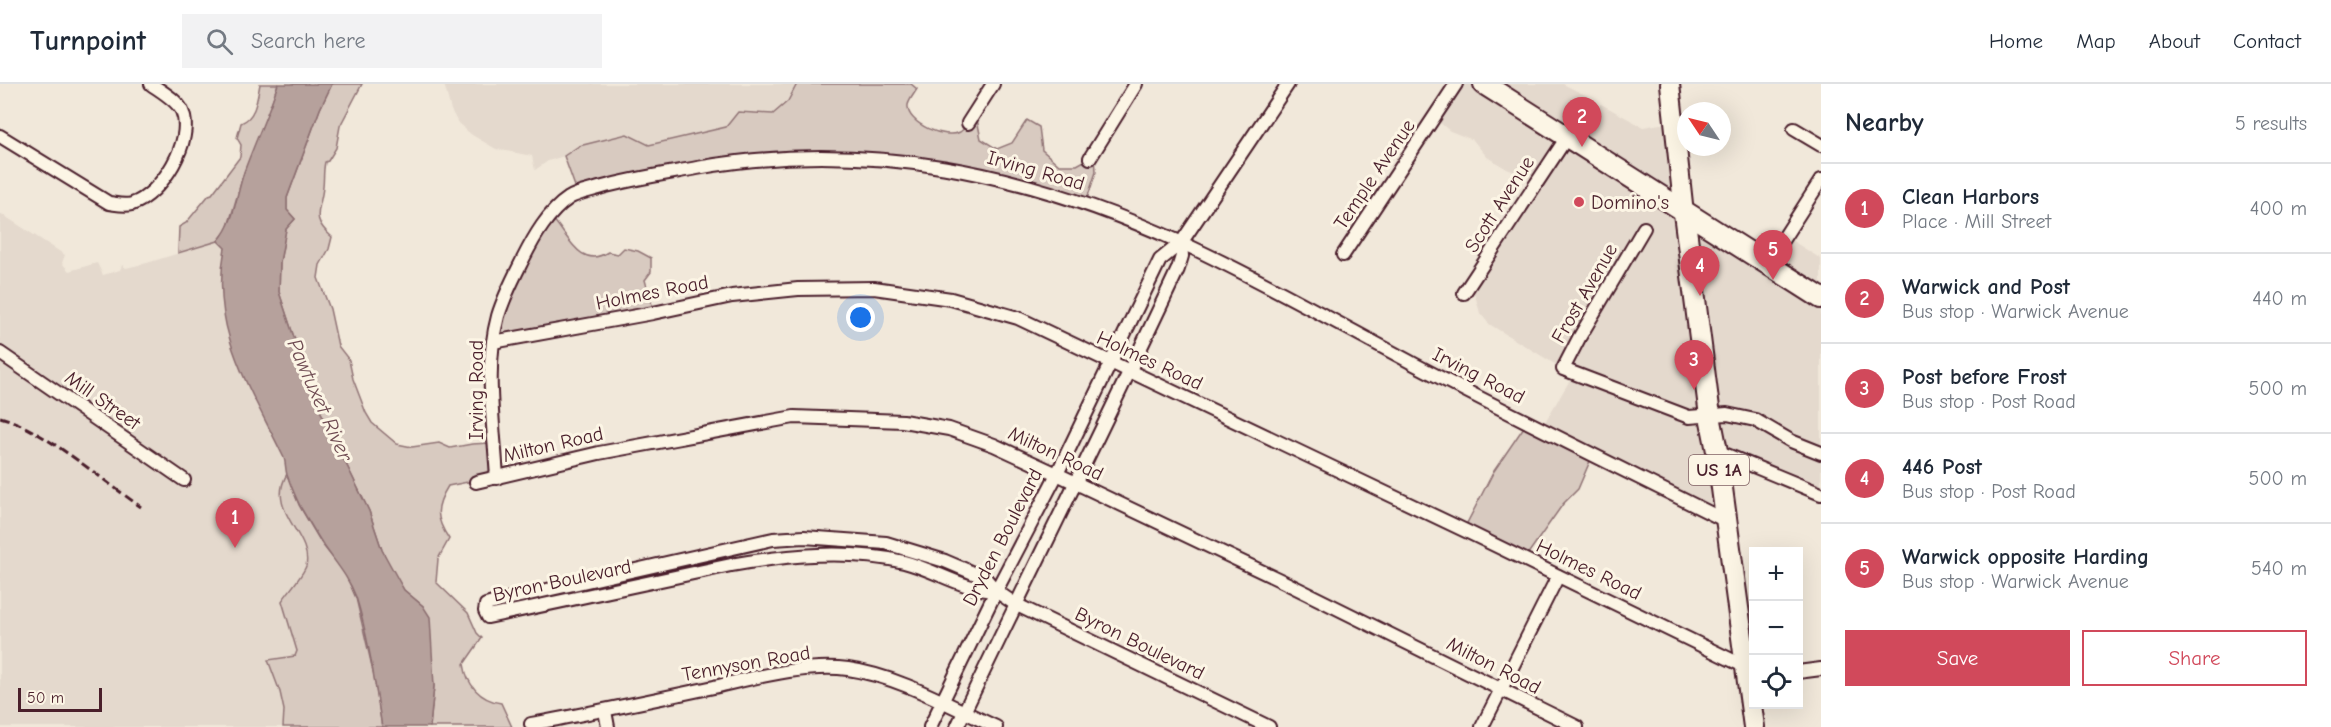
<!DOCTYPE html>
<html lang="en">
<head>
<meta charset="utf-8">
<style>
	:root { --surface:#fff; --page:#f2f2f3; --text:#1f2937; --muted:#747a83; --line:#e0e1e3; --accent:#d1495b }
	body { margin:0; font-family:"Comic Neue",sans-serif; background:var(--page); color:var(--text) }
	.controls { position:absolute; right:18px; bottom:18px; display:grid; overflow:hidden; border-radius:0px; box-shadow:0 6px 24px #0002 }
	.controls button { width:54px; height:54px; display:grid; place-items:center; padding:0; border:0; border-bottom:2px solid var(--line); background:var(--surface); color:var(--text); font:30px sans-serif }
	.compass { position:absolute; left:1677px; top:18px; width:54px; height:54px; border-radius:50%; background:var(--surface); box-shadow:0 6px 24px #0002; rotate:305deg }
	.scale { position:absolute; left:18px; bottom:15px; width:84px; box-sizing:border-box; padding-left:6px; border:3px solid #4a1f2b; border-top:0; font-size:16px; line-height:21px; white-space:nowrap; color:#4a1f2b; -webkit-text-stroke:4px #fcf5e5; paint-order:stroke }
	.you { position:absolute; left:861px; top:234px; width:21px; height:21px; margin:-15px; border:4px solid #fff; border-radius:50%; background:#1a73e8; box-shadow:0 0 0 9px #1a73e833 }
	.badge { display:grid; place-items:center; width:39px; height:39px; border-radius:50%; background:var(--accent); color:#fff; font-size:20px; font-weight:700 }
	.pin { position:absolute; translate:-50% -50px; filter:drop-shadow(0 2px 3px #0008) }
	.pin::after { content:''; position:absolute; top:32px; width:21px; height:18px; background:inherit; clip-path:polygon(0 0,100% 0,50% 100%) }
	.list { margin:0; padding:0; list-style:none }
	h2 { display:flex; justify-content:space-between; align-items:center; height:78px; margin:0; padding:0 24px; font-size:26px }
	h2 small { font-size:20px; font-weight:400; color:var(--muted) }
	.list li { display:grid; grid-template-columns:39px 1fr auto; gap:18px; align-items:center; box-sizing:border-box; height:90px; padding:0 24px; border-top:2px solid var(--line) }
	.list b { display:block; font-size:22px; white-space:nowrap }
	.list p { margin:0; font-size:20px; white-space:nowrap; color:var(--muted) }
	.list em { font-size:20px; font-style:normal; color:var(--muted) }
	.actions { display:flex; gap:12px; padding:18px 24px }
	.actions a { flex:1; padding:14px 0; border:2px solid var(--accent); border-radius:0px; text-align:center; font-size:21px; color:var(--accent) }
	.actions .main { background:var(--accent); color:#fff }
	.icon { flex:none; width:33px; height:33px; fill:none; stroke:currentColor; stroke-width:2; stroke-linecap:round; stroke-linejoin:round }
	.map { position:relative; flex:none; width:1821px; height:643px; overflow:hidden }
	header { display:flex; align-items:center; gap:36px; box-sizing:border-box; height:84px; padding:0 30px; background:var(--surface); border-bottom:2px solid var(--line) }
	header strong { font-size:28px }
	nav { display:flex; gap:33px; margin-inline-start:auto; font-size:21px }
	.search { width:420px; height:54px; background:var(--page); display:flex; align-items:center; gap:15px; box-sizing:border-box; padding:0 21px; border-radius:0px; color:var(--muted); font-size:22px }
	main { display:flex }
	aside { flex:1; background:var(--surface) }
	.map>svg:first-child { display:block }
</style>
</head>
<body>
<header>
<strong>Turnpoint</strong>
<div class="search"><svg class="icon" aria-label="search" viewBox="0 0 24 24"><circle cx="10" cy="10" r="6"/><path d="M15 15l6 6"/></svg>Search here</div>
<nav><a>Home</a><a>Map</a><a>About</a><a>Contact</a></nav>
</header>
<main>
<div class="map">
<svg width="1821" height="643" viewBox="0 0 1821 643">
	<rect width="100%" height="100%" fill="#f1e8da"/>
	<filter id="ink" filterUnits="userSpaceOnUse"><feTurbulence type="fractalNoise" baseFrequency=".0167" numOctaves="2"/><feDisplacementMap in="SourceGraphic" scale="12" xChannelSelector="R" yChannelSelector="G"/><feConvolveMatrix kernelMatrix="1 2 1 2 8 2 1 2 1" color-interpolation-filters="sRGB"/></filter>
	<g filter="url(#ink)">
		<!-- built -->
		<g fill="#e4d9cd">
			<polygon points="444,0 798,0 792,15 776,32 649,61 627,50 579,62 564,72 548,77 535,86 532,72 496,65 472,51 458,39 451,26"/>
			<polygon points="1455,0 1563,0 1587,12 1590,18 1585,26 1591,30 1601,20 1643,43 1672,38 1683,128 1766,178 1785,152 1821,175 1821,409 1717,367 1725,431 1542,343 1573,291 1489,240 1480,229 1475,211 1469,201 1536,97 1507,85 1487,73 1473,56 1450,47 1434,34"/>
			<polygon points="0,129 65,171 62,179 69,187 97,179 103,191 120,186 122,181 126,184 147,179 218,157 225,164 221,184 244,296 287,379 287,390 281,403 281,415 305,467 306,482 283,517 297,567 295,572 268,577 280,608 284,626 283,643 0,643"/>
		</g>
		<!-- green -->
		<g fill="#d8cac0" stroke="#917476" stroke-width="1.5">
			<path d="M260,0H278L267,32L244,89L227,146L218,157L178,169L179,143L186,139L209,111L212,110L240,73L241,61L237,54L241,39C256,33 257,15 260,0Z"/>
			<path d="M332,0H362L340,42L336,64L328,77L325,78C323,87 324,95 323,103C321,127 309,133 332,153L329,165L320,181L318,194L330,225L338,262L349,276L353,295L366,329L372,339L397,360L412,363L439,359L450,364L472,360L490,359L493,393L448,402C435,423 435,434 449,455L438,475L436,498L468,529L477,549L482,554L464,580C467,601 480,616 501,619L512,643H430L434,602L423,522L404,506L393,489L382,466L369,427L314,314L279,208L280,178L286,145L295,135L287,126V114L320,25Z"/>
			<path d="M797,0H911L917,5C914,10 909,16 908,21C906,40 946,56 960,48C966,44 972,35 976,30L981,55L997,65L1012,59L1027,36L1039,43L1042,66L1059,81H1077L1095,71L1096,88L1086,118L957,83L789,72L577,108L564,72L579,62L627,50L649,61L726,43L738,28L773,30L788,17Z"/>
			<path d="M552,134C568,151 580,186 608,168L618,170L624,164L638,167L651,174V188L645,196L654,228L494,256L498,228Z"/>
			<polygon points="1528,337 1593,370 1578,405 1563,420 1525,474 1464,445 1494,387"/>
			<path d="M287,390L299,421L322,460L345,489L356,514L374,591L382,643H283L284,626L280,608L268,576L295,572L297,567L282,517C288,508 303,491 306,482C313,451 265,427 287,390Z"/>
		</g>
		<!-- water -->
		<path fill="#b6a19c" stroke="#8b6d6f" stroke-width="1.5" d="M278,0H332L320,25L287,114V126L295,135L286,145L280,178L279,208L314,314L369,427L382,466L404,506L423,522L430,533L434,602L430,643H382C375,600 369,555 356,513C348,492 335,478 322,459C315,448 308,436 301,424C296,414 291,402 287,391C285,384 286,379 284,374C250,303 209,246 225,164L218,157C235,138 236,112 244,88C255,58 268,30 278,0Z"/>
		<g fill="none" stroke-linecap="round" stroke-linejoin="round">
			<defs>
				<g id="minor">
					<polyline points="968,39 993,0"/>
					<polyline points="1794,45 1821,61"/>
					<path d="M0,52L109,119C117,120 124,122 132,120C161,111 195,56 182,27C177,16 161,7 151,0"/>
					<polyline points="1090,74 1136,0"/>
					<polyline points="1644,144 1579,254 1563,285 1689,333 1727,330 1755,336 1791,357 1821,369"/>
					<polyline points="1343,171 1456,0"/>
					<polyline points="1767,180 1821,96"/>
					<polyline points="1464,209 1567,53"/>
					<polyline points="493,258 653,229 732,212 798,205 874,204 951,215 1018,234 1468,448 1746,583"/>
					<polyline points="0,269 184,396"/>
					<polyline points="1717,367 1821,410"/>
					<path d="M497,394C494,341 484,283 498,232C504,212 514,193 523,175C534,153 548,128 569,114C577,109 589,107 599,104C631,95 664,90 697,84C866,54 1026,88 1180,158C1260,195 1337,239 1414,280C1517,334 1622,385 1726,437"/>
					<polyline points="476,398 599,369 794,333 903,337 949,345 994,361 1057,390 1284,498 1577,643"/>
					<path d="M996,507C963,506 936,486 904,478C847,465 788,471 731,481L488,533L485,527L486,521L507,515L773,455L804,453L886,459L945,477L985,494L996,507L1015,520L1269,643"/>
					<polyline points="1798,588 1821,585"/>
					<polyline points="605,627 608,643"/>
					<path d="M531,640C592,629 653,616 714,603C753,594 808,579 848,585C898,592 950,622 996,643"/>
					<polyline points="930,643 996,507 1057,390 1160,176 1181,159 1288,0"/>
					<path d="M957,643C1030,490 1106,339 1178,185L1182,172L1181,159"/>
					<polyline points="1482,643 1558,492"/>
				</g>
				<polyline id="secondary" points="1670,0 1684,129"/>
				<g id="primary">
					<polyline points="1484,0 1821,214"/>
					<polyline points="1684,129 1710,332 1717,367 1754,643"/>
				</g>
			</defs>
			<!-- minor casing -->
			<use href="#minor" stroke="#4a1f2b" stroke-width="16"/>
			<!-- secondary casing -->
			<use href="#secondary" stroke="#4a1f2b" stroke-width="22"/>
			<!-- primary casing -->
			<use href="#primary" stroke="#4a1f2b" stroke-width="24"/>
			<!-- minor -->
			<use href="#minor" stroke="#fcf5e5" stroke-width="12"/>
			<!-- secondary -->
			<use href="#secondary" stroke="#fcf5e5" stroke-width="18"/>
			<!-- primary -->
			<use href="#primary" stroke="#fcf5e5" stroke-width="20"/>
			<!-- rail -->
			<path stroke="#4a1f2b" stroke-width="3" stroke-dasharray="9 4.5" stroke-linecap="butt" d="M0,333C40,343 105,398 141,423"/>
		</g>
	</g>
	<!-- markers -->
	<circle fill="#d1495b" stroke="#fcf5e5" stroke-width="2" cx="1579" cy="118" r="6"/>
	<g text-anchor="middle" stroke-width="6" stroke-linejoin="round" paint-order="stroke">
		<!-- shield labels -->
		<rect fill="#fcf5e5" stroke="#7f5f63" stroke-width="1.5" x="1689" y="371" width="60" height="30" rx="4.5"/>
		<g font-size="18" font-weight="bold" fill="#4a1f2b">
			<text x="1719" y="392">US 1A</text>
		</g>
		<!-- street labels -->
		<g font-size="20" fill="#4a1f2b" stroke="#fcf5e5">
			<text transform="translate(1036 86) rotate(16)" y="7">Irving Road</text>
			<text transform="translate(1374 90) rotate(-56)" y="7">Temple Avenue</text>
			<text transform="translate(1499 120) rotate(-57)" y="7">Scott Avenue</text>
			<text transform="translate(652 208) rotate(-11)" y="7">Holmes Road</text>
			<text transform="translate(1584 209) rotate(-60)" y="7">Frost Avenue</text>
			<text transform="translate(1150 276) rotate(25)" y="7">Holmes Road</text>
			<text transform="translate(1479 291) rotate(27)" y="7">Irving Road</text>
			<text transform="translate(476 306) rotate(-90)" y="7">Irving Road</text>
			<text transform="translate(103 316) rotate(35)" y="7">Mill Street</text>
			<text transform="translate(553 360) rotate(-13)" y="7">Milton Road</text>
			<text transform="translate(1056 369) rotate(25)" y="7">Milton Road</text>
			<text transform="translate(1002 453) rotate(-63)" y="7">Dryden Boulevard</text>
			<text transform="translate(1589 485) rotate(26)" y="7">Holmes Road</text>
			<text transform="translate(562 496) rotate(-12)" y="7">Byron Boulevard</text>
			<text transform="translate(1140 559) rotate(26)" y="7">Byron Boulevard</text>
			<text transform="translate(746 579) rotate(-10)" y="7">Tennyson Road</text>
			<text transform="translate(1494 581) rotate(27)" y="7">Milton Road</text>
		</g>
		<!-- poi labels -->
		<g font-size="20" fill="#4a1f2b" stroke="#fcf5e5" text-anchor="start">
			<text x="1591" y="125">Domino's</text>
		</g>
		<!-- water labels -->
		<g font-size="21" font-style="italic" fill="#704c53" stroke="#fcf5e5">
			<text transform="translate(320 316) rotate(66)" y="7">Pawtuxet River</text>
		</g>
	</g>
</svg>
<div class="controls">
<button>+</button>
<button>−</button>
<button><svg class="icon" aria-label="locate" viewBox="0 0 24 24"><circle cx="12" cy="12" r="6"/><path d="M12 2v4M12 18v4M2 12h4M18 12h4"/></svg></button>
</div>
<svg class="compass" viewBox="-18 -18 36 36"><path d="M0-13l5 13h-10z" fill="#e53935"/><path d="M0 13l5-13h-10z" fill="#747a83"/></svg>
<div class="scale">50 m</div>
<div class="you"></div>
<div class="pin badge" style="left:235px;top:464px">1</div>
<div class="pin badge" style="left:1582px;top:63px">2</div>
<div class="pin badge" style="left:1694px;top:306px">3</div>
<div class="pin badge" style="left:1700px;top:212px">4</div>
<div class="pin badge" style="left:1773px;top:196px">5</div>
</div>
<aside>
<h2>Nearby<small>5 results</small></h2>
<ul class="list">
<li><span class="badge">1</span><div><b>Clean Harbors</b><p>Place · Mill Street</p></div><em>400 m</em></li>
<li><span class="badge">2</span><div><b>Warwick and Post</b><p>Bus stop · Warwick Avenue</p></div><em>440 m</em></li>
<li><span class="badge">3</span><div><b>Post before Frost</b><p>Bus stop · Post Road</p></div><em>500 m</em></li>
<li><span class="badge">4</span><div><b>446 Post</b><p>Bus stop · Post Road</p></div><em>500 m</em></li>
<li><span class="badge">5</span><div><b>Warwick opposite Harding</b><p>Bus stop · Warwick Avenue</p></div><em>540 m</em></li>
</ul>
<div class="actions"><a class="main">Save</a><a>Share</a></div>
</aside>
</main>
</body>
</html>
